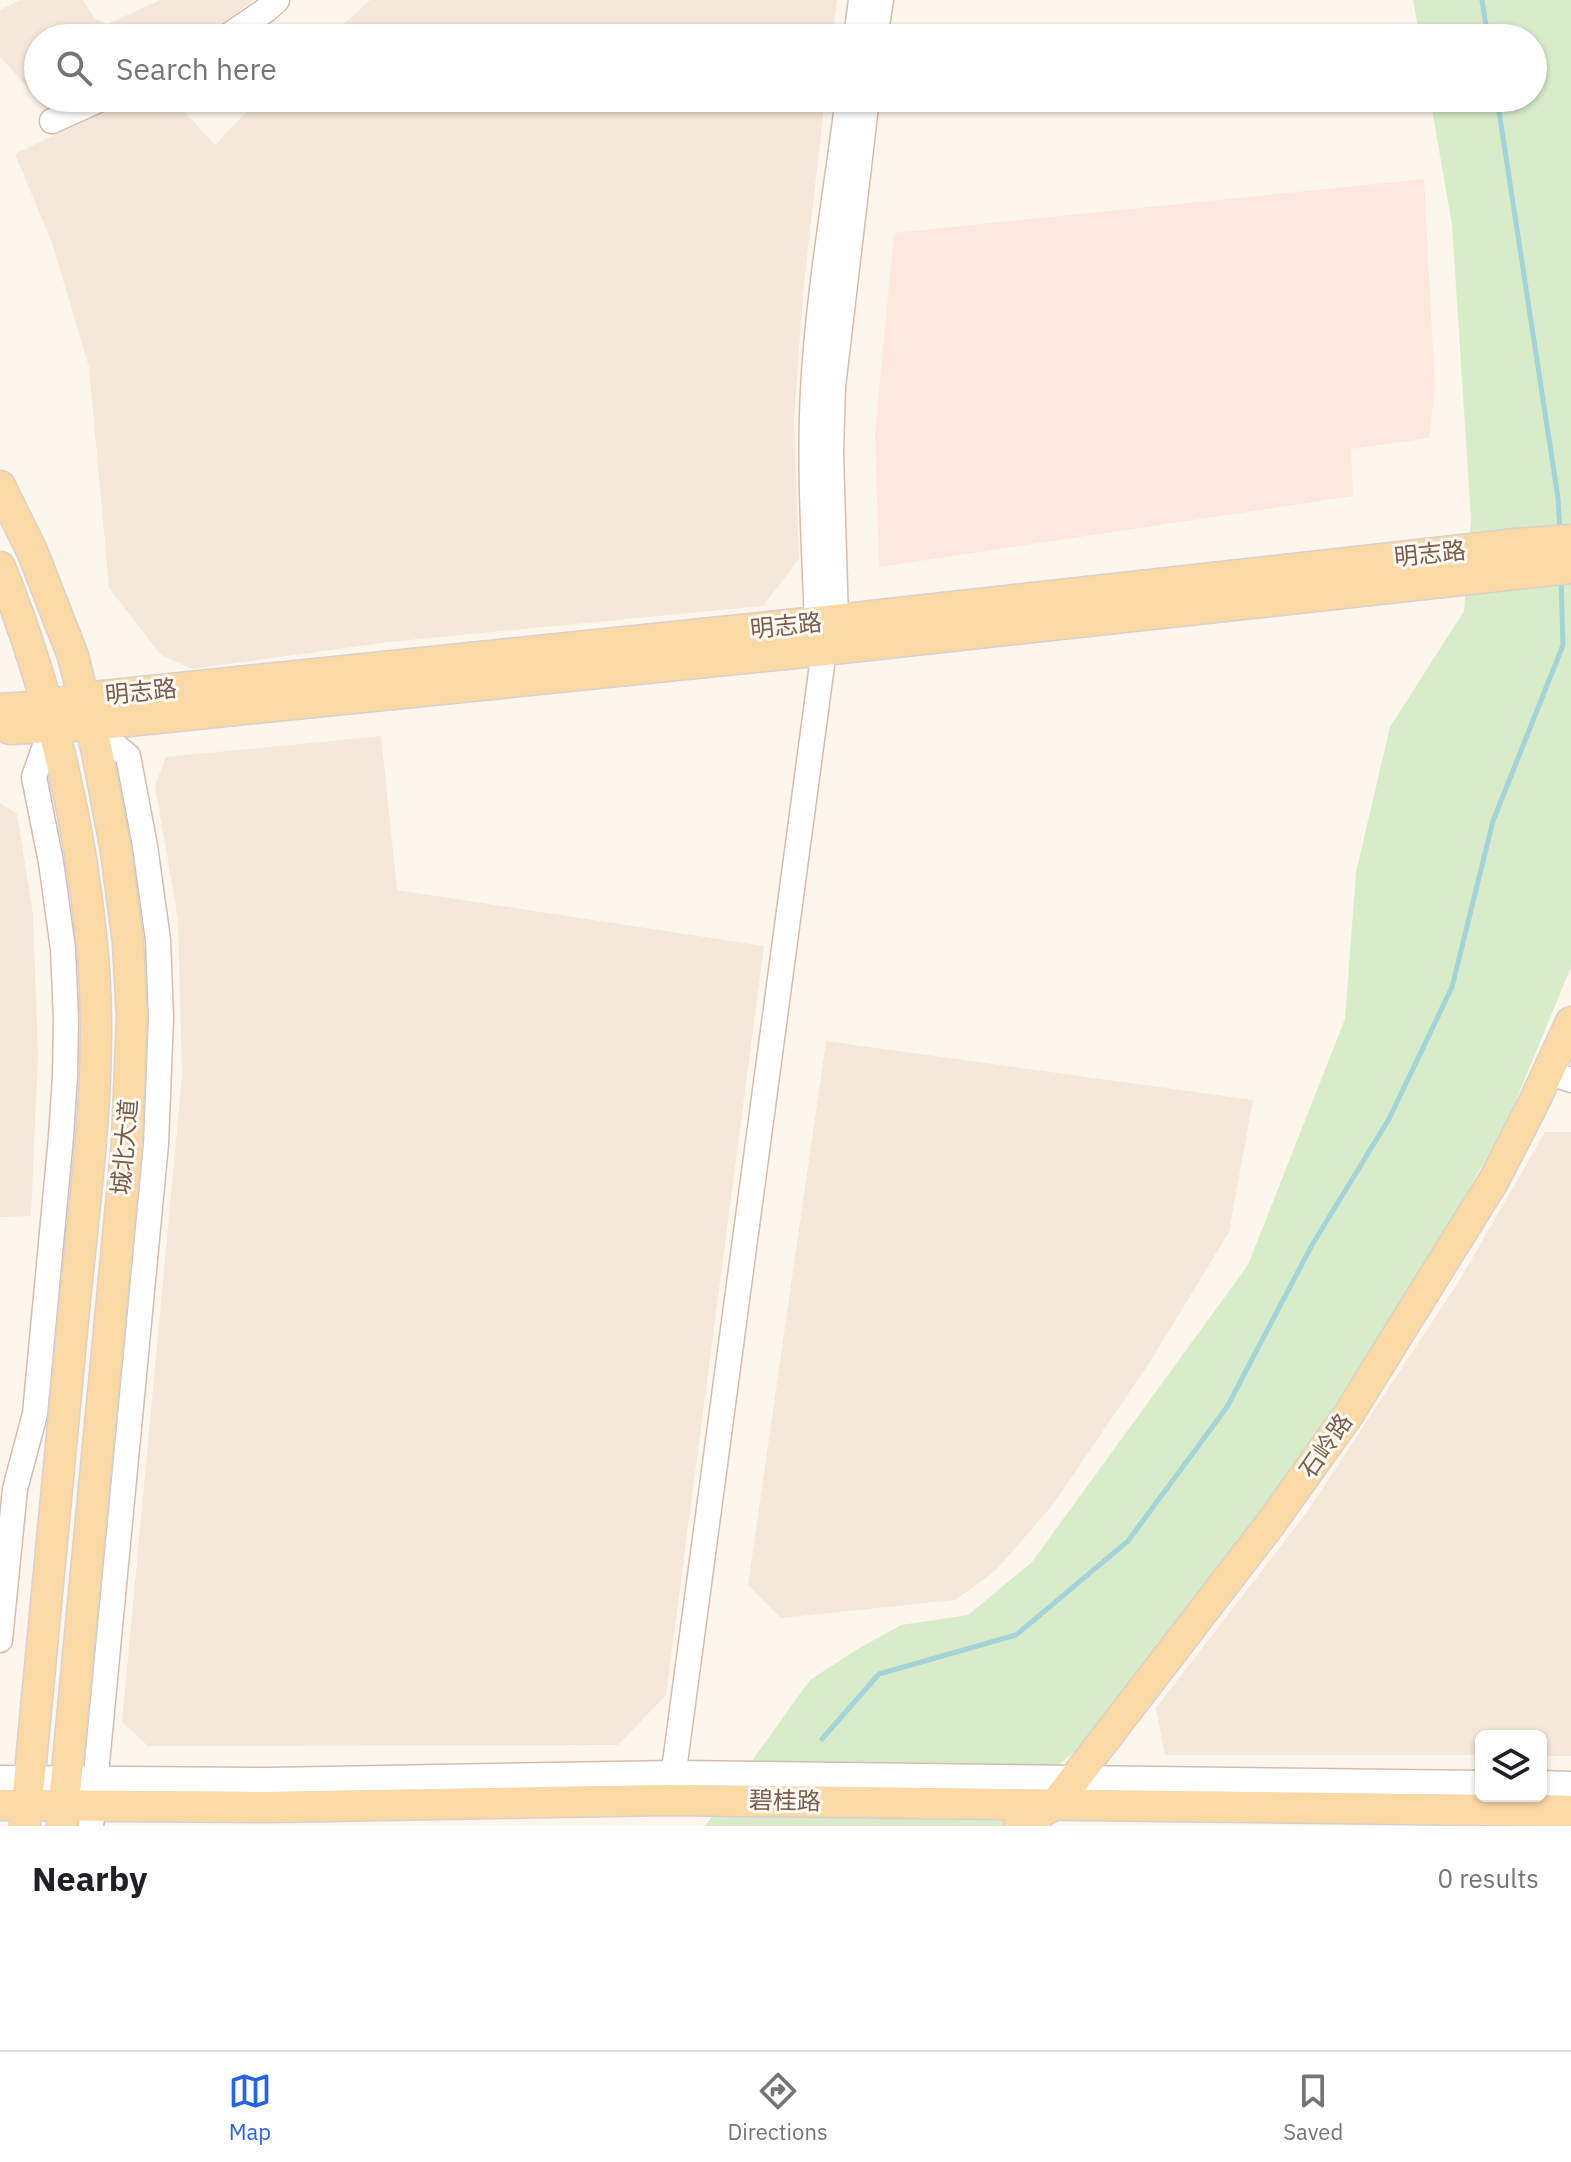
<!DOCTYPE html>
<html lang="en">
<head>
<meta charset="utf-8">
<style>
	:root { --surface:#fff; --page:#f2f2f2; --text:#202124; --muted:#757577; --line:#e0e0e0; --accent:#2563eb }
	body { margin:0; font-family:"IBM Plex Sans","Noto Sans SC",sans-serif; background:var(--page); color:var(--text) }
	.controls { position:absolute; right:24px; bottom:24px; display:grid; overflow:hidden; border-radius:12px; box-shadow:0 2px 6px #0004 }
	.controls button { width:72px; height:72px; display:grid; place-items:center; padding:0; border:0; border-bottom:2px solid var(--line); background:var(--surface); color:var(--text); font:40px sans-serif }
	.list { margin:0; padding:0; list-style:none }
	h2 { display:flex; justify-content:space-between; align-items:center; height:104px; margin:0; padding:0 32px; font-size:34px }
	h2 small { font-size:26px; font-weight:400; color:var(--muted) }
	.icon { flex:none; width:44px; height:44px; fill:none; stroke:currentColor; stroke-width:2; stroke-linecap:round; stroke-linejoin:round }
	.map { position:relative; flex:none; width:1571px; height:1826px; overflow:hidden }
	.search { position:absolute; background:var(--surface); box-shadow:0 2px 6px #0004; left:24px; right:24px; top:24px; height:88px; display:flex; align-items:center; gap:20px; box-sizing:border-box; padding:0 28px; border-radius:44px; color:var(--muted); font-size:30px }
	.sheet { height:224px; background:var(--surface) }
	nav { display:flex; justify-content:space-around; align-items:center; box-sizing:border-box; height:112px; border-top:2px solid var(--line); background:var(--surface); font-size:22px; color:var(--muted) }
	nav a { display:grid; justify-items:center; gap:4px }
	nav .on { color:var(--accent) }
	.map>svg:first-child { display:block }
</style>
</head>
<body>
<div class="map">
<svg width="1571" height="1826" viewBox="0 0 1571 1826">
	<rect width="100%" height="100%" fill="#fdf6ec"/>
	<!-- residential -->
	<g fill="#f5e8da">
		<polygon points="20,0 83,0 95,19 107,24 160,0 254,0 202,38 38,38 38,98 66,98 45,108 0,56 0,10"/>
		<polygon points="370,0 837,0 832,38 328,38"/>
		<polygon points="130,98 172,98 215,145 260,98 825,98 803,293 794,421 799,559 763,606 389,642 192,669 161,655 109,588 89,367 52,243 15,154"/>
		<polygon points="381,736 397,890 764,946 666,1695 618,1745 148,1746 122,1722 182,1076 178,920 155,786 166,757"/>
		<polygon points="0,803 17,814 33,914 38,1054 31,1216 0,1217"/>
		<polygon points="826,1041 1253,1100 1229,1232 1150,1362 1052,1506 995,1571 955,1600 781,1618 748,1585"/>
		<polygon points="1545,1132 1571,1132 1571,1756 1541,1756 1541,1736 1481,1736 1481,1755 1165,1755 1156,1708 1307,1512 1459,1281"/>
	</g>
	<!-- commercial -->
	<polygon fill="#fde8e0" points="1424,179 1435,389 1429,438 1351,449 1353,496 879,567 875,432 894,233"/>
	<!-- green -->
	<polygon fill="#d8ecc9" points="1413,0 1571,0 1571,967 1508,1120 1438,1243 1310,1443 1093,1737 1057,1766 1009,1826 705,1826 810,1680 856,1650 901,1625 968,1615 1032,1562 1248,1265 1345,1019 1356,872 1390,727 1464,611 1471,518 1452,225 1430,98 1533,98 1533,38 1420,38"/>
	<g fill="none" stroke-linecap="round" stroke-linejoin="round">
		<!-- stream -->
		<g stroke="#a5d3da" stroke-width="5">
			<polyline points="1482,0 1488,38"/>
			<polyline points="1497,98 1558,498 1560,531"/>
			<polyline points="822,1739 879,1674 1016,1635 1128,1541 1227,1407 1312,1245 1389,1119 1452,987 1493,821 1563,645 1561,577"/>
		</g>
		<defs>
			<g id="minor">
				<polyline points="225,38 266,10 277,0"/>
				<polyline points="856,38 861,0"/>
				<polyline points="875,38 881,0"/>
				<polyline points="52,121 103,98"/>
				<path d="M820,636L817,622C814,545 809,467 813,390C818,293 836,194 848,98"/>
				<polyline points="90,725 128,756 145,846 158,940 161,1018 156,1144 91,1826"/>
				<polyline points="1548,1072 1571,1080"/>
				<polyline points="0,1640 15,1489 35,1414 61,1137 65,1076 66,1019 63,949 51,862 34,777 52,726"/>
				<polyline points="0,1778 270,1780 674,1773 1481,1783"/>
				<polyline points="1541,1783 1571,1784"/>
				<polyline points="670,1800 824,650 836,620 831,453 833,387 867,98"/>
			</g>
			<g id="major">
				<polyline points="0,486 32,551 73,656 97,752 116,851 128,943 132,1018 127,1142 62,1824"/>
				<path d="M0,567C48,686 80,818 92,945C104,1066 86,1189 74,1309C58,1481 42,1653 25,1825"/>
				<polyline points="0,709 46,706 84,698 836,620 1516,544 1571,540"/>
				<polyline points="10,729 90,725 824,650 1571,568"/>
				<polyline points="0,1805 270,1807 670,1800 1571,1811"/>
				<polyline points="1019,1826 1055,1804 1271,1523 1348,1415 1494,1180 1534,1102 1571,1022"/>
			</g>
		</defs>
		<!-- minor casing -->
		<use href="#minor" stroke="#d1beb0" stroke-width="27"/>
		<!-- major casing -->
		<use href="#major" stroke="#dad1cd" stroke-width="33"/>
		<!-- minor -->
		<use href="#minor" stroke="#fff" stroke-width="24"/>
		<!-- major -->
		<use href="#major" stroke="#fbd9a5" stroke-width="30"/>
	</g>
	<g text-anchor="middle" stroke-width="6" stroke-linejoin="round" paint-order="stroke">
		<!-- street labels -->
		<g font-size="24" fill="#7a5c4d" stroke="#fffaf3">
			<text transform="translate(1430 554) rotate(-6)" y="8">明志路</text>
			<text transform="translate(786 626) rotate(-6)" y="8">明志路</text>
			<text transform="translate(141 692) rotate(-6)" y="8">明志路</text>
			<text transform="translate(125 1147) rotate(-85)" y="8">城北大道</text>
			<text transform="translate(1326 1446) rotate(-55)" y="8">石岭路</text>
			<text transform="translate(785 1801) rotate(1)" y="8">碧桂路</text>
		</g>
	</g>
</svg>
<div class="controls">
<button><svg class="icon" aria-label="layers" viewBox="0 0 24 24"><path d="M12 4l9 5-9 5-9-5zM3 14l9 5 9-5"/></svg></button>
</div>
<div class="search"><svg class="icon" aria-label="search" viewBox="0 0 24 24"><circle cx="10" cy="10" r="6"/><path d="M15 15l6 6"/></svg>Search here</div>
</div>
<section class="sheet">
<h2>Nearby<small>0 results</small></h2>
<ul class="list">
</ul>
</section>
<nav>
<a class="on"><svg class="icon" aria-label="map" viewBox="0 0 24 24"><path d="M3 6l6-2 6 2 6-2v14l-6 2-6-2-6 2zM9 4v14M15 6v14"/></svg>Map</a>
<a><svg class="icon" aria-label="directions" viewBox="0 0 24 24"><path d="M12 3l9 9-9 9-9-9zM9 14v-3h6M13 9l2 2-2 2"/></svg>Directions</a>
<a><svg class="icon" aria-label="saved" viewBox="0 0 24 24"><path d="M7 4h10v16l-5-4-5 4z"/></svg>Saved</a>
</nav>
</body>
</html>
